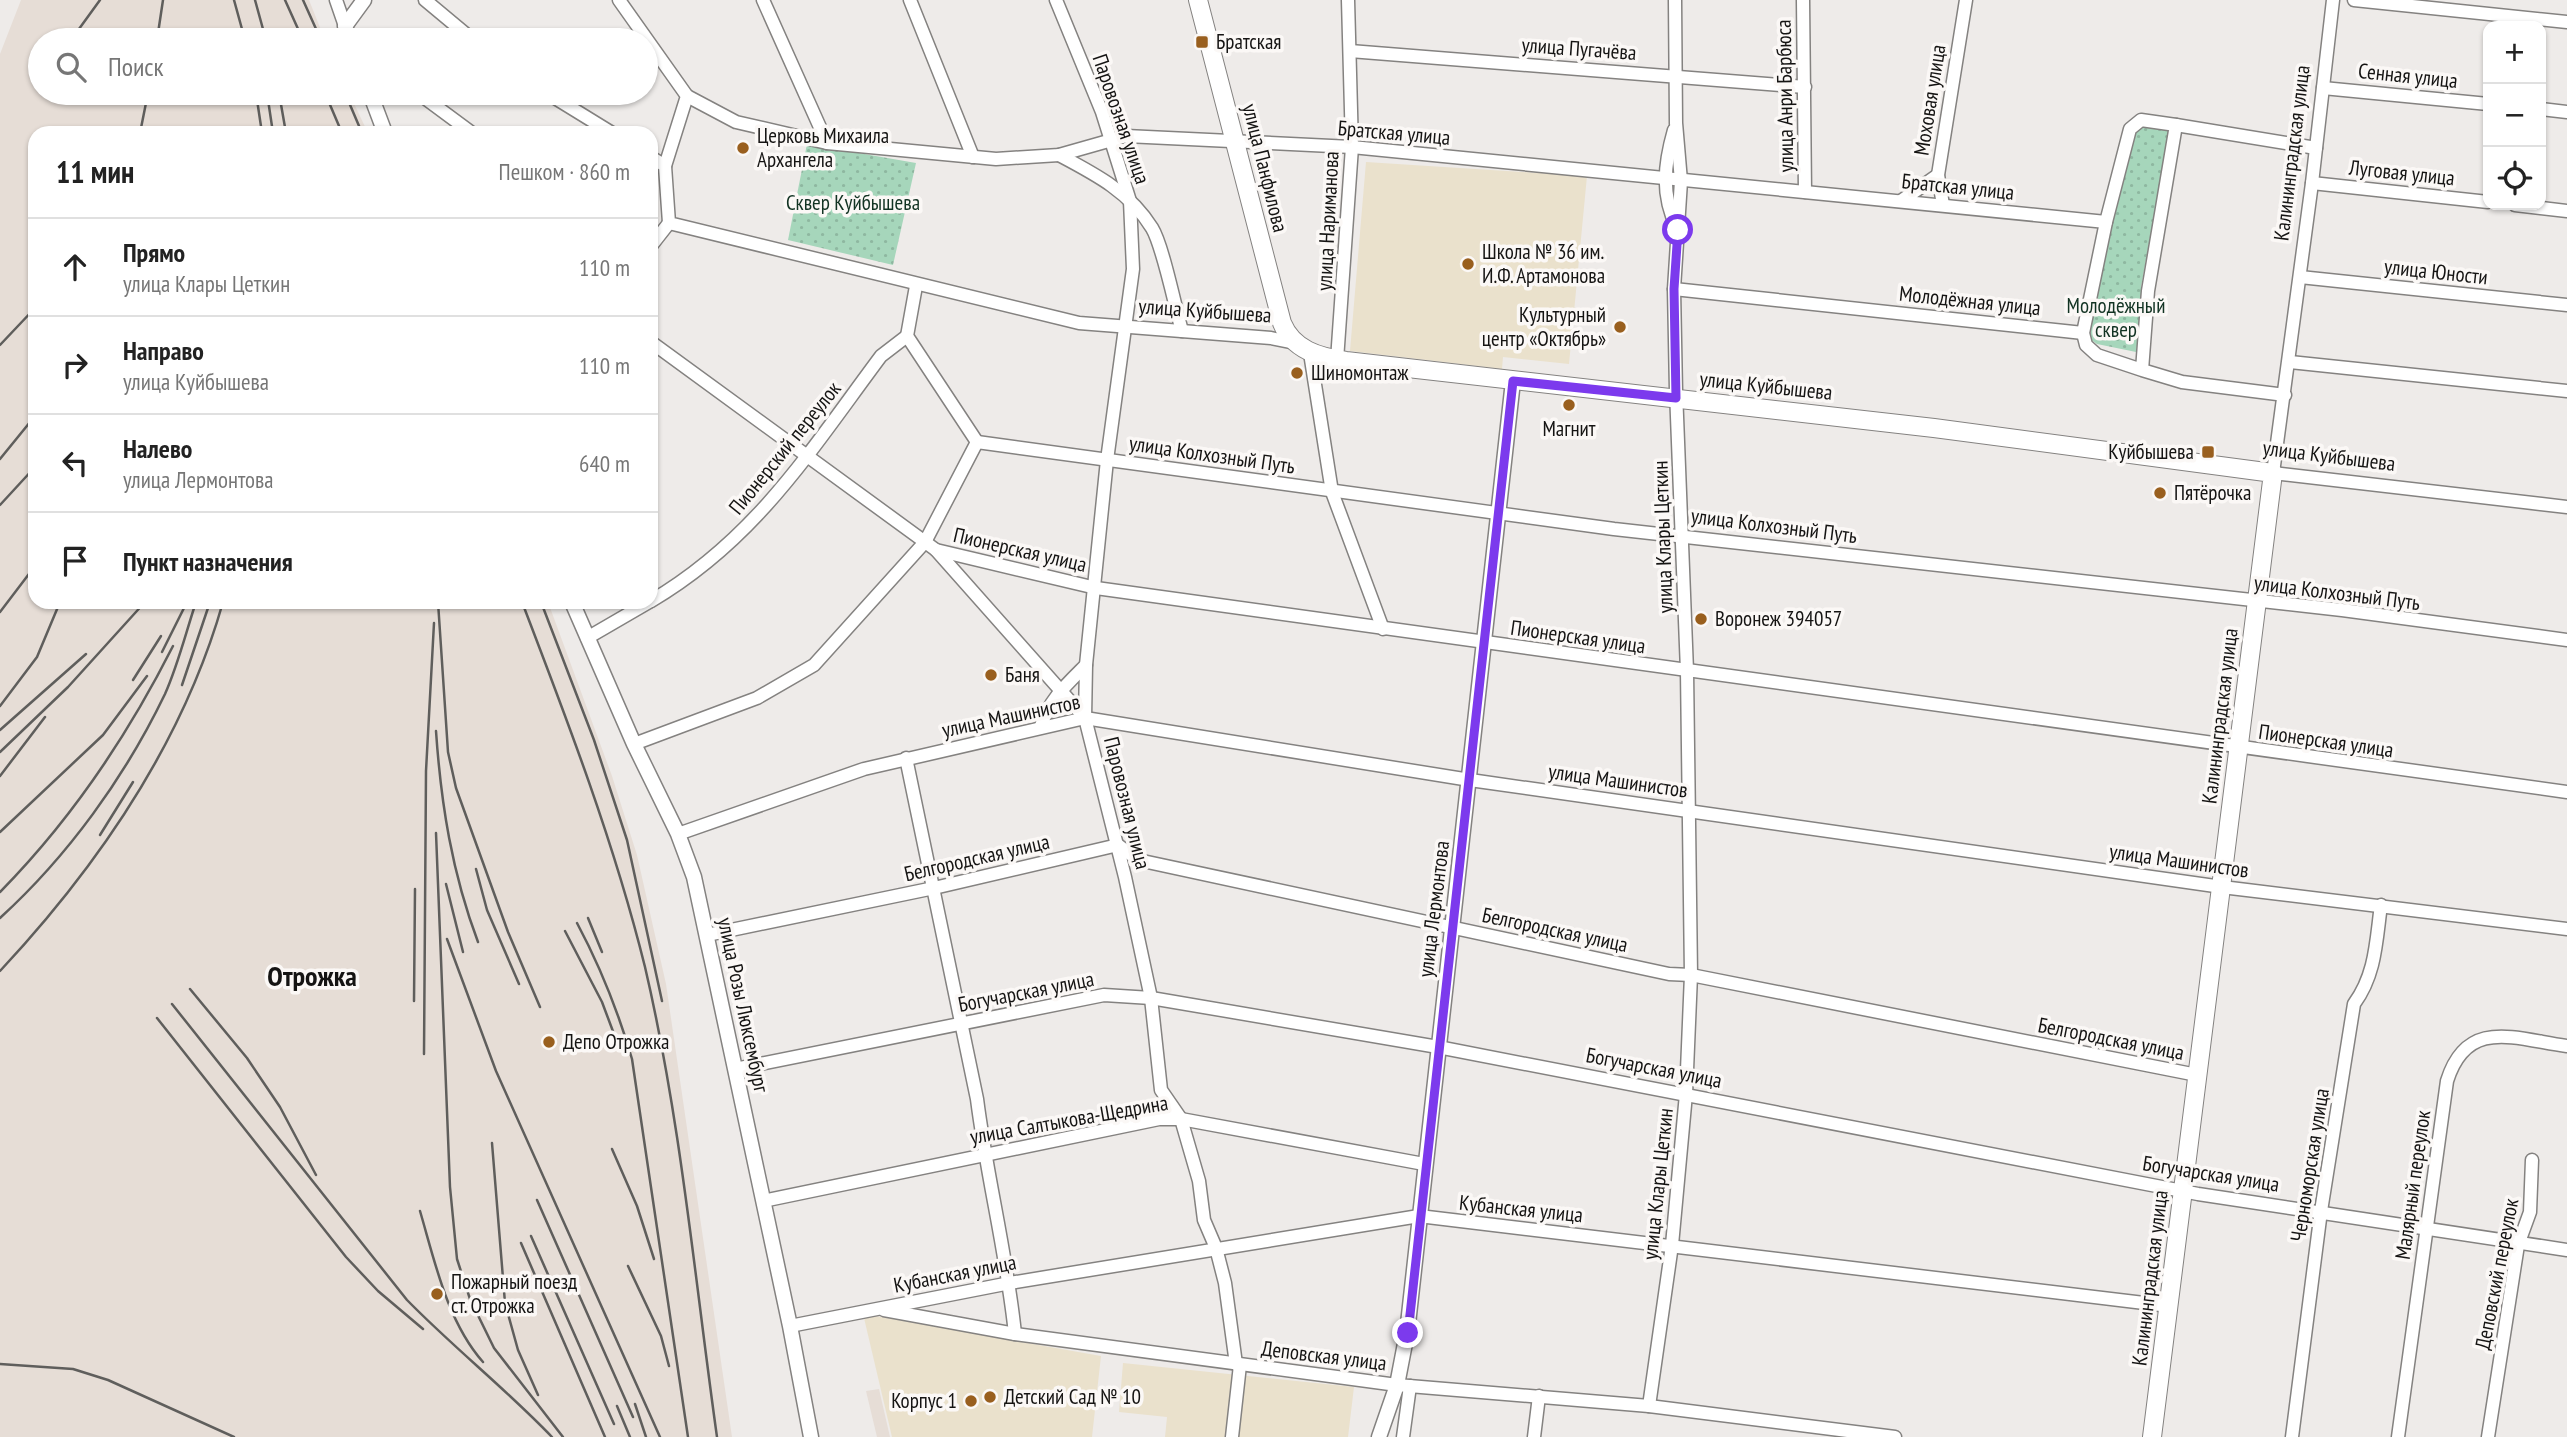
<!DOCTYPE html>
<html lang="ru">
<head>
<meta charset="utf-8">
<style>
	:root { --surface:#fff; --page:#f6f6f6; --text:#222; --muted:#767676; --line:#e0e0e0 }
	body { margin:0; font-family:"PT Sans Narrow",sans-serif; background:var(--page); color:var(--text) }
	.controls { position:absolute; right:21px; top:21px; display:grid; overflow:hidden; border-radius:14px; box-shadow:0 2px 5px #0004 }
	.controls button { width:63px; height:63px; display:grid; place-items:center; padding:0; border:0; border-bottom:2px solid var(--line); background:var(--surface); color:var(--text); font:35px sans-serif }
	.stop { position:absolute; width:21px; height:21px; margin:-16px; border:5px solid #7c3aed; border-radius:50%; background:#fff }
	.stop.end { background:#7c3aed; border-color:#fff; box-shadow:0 2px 7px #0008 }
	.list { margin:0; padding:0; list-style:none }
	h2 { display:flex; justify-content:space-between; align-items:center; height:91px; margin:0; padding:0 28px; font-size:30px }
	h2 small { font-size:23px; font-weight:400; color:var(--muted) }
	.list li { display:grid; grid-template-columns:46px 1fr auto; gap:21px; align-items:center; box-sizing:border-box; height:98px; padding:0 28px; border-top:2px solid var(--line) }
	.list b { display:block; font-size:26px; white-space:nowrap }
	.list p { margin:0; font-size:23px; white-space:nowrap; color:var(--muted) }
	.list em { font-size:23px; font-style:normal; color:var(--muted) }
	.icon { flex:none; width:38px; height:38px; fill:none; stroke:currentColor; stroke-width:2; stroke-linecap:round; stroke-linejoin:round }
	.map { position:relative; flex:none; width:2567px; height:1437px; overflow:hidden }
	.search { position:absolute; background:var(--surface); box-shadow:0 2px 5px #0004; left:28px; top:28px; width:630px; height:77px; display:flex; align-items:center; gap:18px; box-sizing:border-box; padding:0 24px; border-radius:38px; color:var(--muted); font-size:26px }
	.panel { position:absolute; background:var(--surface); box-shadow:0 2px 5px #0004; left:28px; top:126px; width:630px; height:483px; border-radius:21px }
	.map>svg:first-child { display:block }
</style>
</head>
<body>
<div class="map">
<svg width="2567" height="1437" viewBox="0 0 2567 1437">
	<defs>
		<pattern id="green-dots" width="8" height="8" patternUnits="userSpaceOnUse" patternTransform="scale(1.75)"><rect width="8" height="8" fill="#a6d6bb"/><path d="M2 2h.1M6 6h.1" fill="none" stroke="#8eb7a0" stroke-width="1.8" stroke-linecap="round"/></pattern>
	</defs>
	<rect width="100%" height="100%" fill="#eeebe9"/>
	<!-- built -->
	<g fill="#e6ddd6">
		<polygon points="21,0 309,0 325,40 40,40 40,93 349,93 368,133 35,133 35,602 548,602 612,776 637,855 666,984 732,1437 0,1437 0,54"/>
		<polygon points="879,1389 890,1437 877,1437 866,1391"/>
	</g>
	<!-- education -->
	<g fill="#eae1cc">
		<polygon points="1366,162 1587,176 1569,364 1503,357 1502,369 1350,351"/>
		<polygon points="870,1315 1101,1356 1092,1437 892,1437 864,1318"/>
		<polygon points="1123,1363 1354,1387 1348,1437 1165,1437 1167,1417 1119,1412"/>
	</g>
	<!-- green -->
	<g fill="url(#green-dots)">
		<path d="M2137,126L2169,129V134L2141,287L2142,311L2136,352L2097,344L2090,339C2092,266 2117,195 2137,126Z"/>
		<polygon points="807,144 916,163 893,265 788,240"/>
	</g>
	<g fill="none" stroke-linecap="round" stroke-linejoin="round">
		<defs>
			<g id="minor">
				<polyline points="336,0 345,26"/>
				<polyline points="425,0 473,40"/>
				<polyline points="619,0 687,96 665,166"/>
				<polyline points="763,0 827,143"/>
				<polyline points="910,0 973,157"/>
				<polyline points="1056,0 1102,112 1130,201 1133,269 1107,460 1086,665 1085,718 1125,877 1151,998 1161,1090 1181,1119 1199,1181 1204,1220 1216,1248 1225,1283 1236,1364"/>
				<polyline points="1803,0 1805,192"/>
				<polyline points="2333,0 2312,183 2273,473 2567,507"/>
				<polyline points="2354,0 2567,22"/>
				<polyline points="1350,51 1805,87"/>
				<polyline points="2323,88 2488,104"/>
				<polyline points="418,93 472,133"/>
				<polyline points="547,93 612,133"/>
				<polyline points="687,96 736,122 827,143 996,159 1059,155 1126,136 1352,147 2106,222"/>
				<polyline points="2541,109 2567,112"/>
				<polyline points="2176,125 2316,148"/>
				<path d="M1674,130C1664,165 1661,195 1677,228"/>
				<path d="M1059,155C1095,174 1130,192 1152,228C1163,246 1175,307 1182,331"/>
				<polyline points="651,157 665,166 669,223 1079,323 1271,338 1295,343"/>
				<polyline points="2312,183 2488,202"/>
				<polyline points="1901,201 1938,175"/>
				<polyline points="1943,205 1938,175 1966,0"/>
				<polyline points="2515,205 2567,211"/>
				<polyline points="651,246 669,223"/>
				<polyline points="2300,277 2567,305"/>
				<polyline points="1674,289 2083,333"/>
				<polyline points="651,342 936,550 1096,588 2567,792"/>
				<polyline points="1310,353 1332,492 1383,629"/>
				<polyline points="1337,360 1352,147 1348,0"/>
				<polyline points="2290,362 2567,391"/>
				<polyline points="2142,370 2148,291 2176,125 2141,120 2130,129 2106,222 2083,333 2086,345 2097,355 2142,370 2182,382 2285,395"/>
				<polyline points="977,442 1614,529 2342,610 2567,640"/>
				<polyline points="936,550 1085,718"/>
				<path d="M651,601C756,539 810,451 881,356L907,336"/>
				<polyline points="587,638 649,602"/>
				<path d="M1041,726C1049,700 1067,684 1086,665"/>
				<polyline points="634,744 757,698 814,665 925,542 977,442 907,336 916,286"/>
				<path d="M906,758L977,1099C987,1178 1007,1255 1015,1334"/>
				<polyline points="678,834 864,769 1085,718 1470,780 2222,887 2567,929"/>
				<polyline points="707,935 934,888 1118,845 1138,860 1669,974 1691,975 2197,1075"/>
				<polyline points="735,1069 1104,995 1151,998 1438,1047 2198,1194 2567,1250"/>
				<polyline points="763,1201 1159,1119 1181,1119 1424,1164"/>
				<polyline points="884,1310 1015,1334 1397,1385 1649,1406 1895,1437"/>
				<polyline points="790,1326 1010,1283 1419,1216 2169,1306"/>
				<polyline points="1649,1406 1672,1245 1686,1094 1691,975 1687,671 1676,391 1674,289 1681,181 1676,123 1675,0"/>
				<polyline points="1232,1437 1240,1365"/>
				<polyline points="1403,1437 1410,1386"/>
				<polyline points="1534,1437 1539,1396"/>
				<path d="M2292,1437L2321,1211L2354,1004C2376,974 2376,941 2381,905"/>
				<path d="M2398,1437L2447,1081C2467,1017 2515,1039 2567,1046"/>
				<polyline points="2488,1437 2518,1245 2530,1212 2532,1160"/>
			</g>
			<g id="tertiary">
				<polyline points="350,40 345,26 364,0"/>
				<polyline points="370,93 385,133"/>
				<polyline points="572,602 634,744 678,834 694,877 790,1326 811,1437"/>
				<polyline points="1379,1437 1397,1385 1407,1333 1513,381"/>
			</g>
			<path id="secondary" d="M1198,0L1282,323C1293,350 1319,357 1346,361L1934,428L2273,473L2152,1437"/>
		</defs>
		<!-- minor casing -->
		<use href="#minor" stroke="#848280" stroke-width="15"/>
		<!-- tertiary casing -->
		<use href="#tertiary" stroke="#848280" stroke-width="17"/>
		<!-- secondary casing -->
		<use href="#secondary" stroke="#848280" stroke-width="20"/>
		<!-- minor -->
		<use href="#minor" stroke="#fff" stroke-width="12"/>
		<!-- tertiary -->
		<use href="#tertiary" stroke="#fff" stroke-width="14"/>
		<!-- secondary -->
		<use href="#secondary" stroke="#fff" stroke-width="18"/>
		<!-- rail -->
		<g stroke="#5f5e5c" stroke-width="2.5">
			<polyline points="234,0 245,40"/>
			<polyline points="255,0 266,40"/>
			<polyline points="285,0 303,40"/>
			<polyline points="303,0 321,40"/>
			<polyline points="71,40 100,0"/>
			<polyline points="157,40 163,0"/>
			<polyline points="35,83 40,77"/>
			<polyline points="256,93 262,133"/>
			<polyline points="267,93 273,133"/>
			<polyline points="279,93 286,133"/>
			<polyline points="325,93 342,133"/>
			<polyline points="345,93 362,133"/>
			<polyline points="140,133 148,93"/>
			<polyline points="0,345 35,308"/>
			<polyline points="0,459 35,416"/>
			<polyline points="0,505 35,467"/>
			<polyline points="438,602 448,752 456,788 508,932 540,1007"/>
			<path d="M522,602C568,722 614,842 645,967C681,1121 695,1281 717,1437"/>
			<polyline points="541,602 594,740 627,840 662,1001"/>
			<polyline points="0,612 35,566"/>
			<polyline points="162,652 187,602"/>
			<polyline points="133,680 161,636"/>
			<polyline points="182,685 210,602"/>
			<polyline points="0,706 37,657 60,602"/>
			<polyline points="0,730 86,654"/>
			<path d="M436,731C441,804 452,873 478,942"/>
			<polyline points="0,752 68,687 145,602"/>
			<polyline points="0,776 45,717"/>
			<polyline points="0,832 103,735 147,676"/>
			<polyline points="436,833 450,1187 457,1259 470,1299 494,1348 563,1437"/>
			<polyline points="100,835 133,782"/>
			<polyline points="476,869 487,910 519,984"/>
			<polyline points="446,884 463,952"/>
			<path d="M0,892C70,821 128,735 173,646"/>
			<path d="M0,918C68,856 125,777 165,694C178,665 186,632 196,602"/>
			<polyline points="588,918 602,952"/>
			<path d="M577,923C601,968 618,1011 632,1059L688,1437"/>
			<polyline points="565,931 602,1002 620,1050"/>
			<polyline points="447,939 496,1071 660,1437"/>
			<path d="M0,971C99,865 183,743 223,602"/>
			<polyline points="190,989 247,1058 280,1107 316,1175"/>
			<polyline points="414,1001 415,889"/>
			<path d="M172,1004L407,1300C454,1348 506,1389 552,1437"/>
			<polyline points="157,1018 346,1257 378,1291 423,1329"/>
			<polyline points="424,1054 426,771 434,623"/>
			<polyline points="492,1143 505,1303 518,1350 538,1395"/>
			<polyline points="612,1149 637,1206 654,1259"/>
			<polyline points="537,1200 633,1417"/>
			<path d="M420,1211C435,1262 447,1321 483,1362"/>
			<polyline points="531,1236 614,1424"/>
			<polyline points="521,1243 605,1437"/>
			<polyline points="628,1266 661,1336 669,1366"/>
			<polyline points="0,1364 73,1369 108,1380 234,1437"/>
			<polyline points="635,1404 646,1437"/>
			<polyline points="617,1406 630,1437"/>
		</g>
	</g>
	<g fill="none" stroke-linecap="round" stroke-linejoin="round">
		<!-- route -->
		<polyline stroke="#7c3aed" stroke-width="9" points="1408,1333 1513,381 1676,398 1674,289 1678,230"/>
	</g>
	<!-- markers -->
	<g fill="#995f1e" stroke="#fbf8f6" stroke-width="2.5">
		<rect x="1195" y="35" width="14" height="14" rx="3.5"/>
		<circle cx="743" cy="148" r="7"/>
		<circle cx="1468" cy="264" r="7"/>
		<circle cx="1620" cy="327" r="7"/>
		<circle cx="1297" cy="373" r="7"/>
		<circle cx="1569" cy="405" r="7"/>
		<rect x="2201" y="445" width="14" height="14" rx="3.5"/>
		<circle cx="2160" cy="493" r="7"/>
		<circle cx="1701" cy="619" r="7"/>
		<circle cx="991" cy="675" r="7"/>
		<circle cx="549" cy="1042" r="7"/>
		<circle cx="437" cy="1294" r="7"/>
		<circle cx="990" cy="1397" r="7"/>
		<circle cx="971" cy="1401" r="7"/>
	</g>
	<g text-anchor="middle" stroke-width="7" stroke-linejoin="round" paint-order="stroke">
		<!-- poi labels -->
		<g font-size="21" fill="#151413" stroke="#fbf8f6" text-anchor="start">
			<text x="1216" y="49">Братская</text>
			<text x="757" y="143">Церковь Михаила<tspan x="757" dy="24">Архангела</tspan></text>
			<text x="1482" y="259">Школа № 36 им.<tspan x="1482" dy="24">И.Ф. Артамонова</tspan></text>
			<text x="1606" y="322" text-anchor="end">Культурный<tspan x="1606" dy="24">центр «Октябрь»</tspan></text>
			<text x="1311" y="380">Шиномонтаж</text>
			<text x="1569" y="436" text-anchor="middle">Магнит</text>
			<text x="2194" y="459" text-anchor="end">Куйбышева</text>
			<text x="2174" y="500">Пятёрочка</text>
			<text x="1715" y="626">Воронеж 394057</text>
			<text x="1005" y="682">Баня</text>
			<text x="563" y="1049">Депо Отрожка</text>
			<text x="451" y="1289">Пожарный поезд<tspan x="451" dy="24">ст. Отрожка</tspan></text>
			<text x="1004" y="1404">Детский Сад № 10</text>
			<text x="957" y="1408" text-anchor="end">Корпус 1</text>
		</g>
		<!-- street labels -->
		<g font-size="21" fill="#151413" stroke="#fbf8f6">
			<text transform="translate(1579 49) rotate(4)" y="7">улица Пугачёва</text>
			<text transform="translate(2408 76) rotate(6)" y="7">Сенная улица</text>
			<text transform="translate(1785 96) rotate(-91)" y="7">улица Анри Барбюса</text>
			<text transform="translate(1930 100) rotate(-81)" y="7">Моховая улица</text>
			<text transform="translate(1121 119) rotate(71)" y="7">Паровозная улица</text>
			<text transform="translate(1394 133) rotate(5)" y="7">Братская улица</text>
			<text transform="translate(2292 153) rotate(-83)" y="7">Калининградская улица</text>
			<text transform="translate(1265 168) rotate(76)" y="7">улица Панфилова</text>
			<text transform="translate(2402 173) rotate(6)" y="7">Луговая улица</text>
			<text transform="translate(1958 187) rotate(6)" y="7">Братская улица</text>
			<text transform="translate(1328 221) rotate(-87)" y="7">улица Нариманова</text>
			<text transform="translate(2436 272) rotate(6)" y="7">улица Юности</text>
			<text transform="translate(1970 301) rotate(6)" y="7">Молодёжная улица</text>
			<text transform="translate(1205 311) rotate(4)" y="7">улица Куйбышева</text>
			<text transform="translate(1766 386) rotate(6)" y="7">улица Куйбышева</text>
			<text transform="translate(785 448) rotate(-51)" y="7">Пионерский переулок</text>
			<text transform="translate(1212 455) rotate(8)" y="7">улица Колхозный Путь</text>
			<text transform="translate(2329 456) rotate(7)" y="7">улица Куйбышева</text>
			<text transform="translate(1774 526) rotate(7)" y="7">улица Колхозный Путь</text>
			<text transform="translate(1663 537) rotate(-92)" y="7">улица Клары Цеткин</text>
			<text transform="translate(1020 550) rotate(13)" y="7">Пионерская улица</text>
			<text transform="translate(2337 593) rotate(7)" y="7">улица Колхозный Путь</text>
			<text transform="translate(1578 637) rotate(8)" y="7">Пионерская улица</text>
			<text transform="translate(1011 716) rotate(-12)" y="7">улица Машинистов</text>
			<text transform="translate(2220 716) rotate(-83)" y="7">Калининградская улица</text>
			<text transform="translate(2326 741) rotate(8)" y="7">Пионерская улица</text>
			<text transform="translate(1618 781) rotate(8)" y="7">улица Машинистов</text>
			<text transform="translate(1127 803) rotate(76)" y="7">Паровозная улица</text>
			<text transform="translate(977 858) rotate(-13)" y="7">Белгородская улица</text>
			<text transform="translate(2179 861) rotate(8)" y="7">улица Машинистов</text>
			<text transform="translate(1434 909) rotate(-83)" y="7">улица Лермонтова</text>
			<text transform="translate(1555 930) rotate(12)" y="7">Белгородская улица</text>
			<text transform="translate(1026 992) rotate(-11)" y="7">Богучарская улица</text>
			<text transform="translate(743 1005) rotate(78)" y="7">улица Розы Люксембург</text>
			<text transform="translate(2111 1039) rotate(11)" y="7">Белгородская улица</text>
			<text transform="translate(1654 1068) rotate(11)" y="7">Богучарская улица</text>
			<text transform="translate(1069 1120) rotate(-10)" y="7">улица Салтыкова-Щедрина</text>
			<text transform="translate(2310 1165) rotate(-81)" y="7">Черноморская улица</text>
			<text transform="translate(2211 1174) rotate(9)" y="7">Богучарская улица</text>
			<text transform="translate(1658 1184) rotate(-84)" y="7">улица Клары Цеткин</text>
			<text transform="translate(2413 1185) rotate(-82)" y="7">Малярный переулок</text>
			<text transform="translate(1521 1209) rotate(6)" y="7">Кубанская улица</text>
			<text transform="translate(955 1274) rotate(-11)" y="7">Кубанская улица</text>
			<text transform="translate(2497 1274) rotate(-79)" y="7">Деповский переулок</text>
			<text transform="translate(2150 1278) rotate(-83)" y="7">Калининградская улица</text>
			<text transform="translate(1324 1356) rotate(7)" y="7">Деповская улица</text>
		</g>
		<!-- park labels -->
		<g font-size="21" fill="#123323" stroke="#fbf8f6">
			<text x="853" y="210">Сквер Куйбышева</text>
			<text x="2116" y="313">Молодёжный<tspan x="2116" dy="24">сквер</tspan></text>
		</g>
		<!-- district labels -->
		<g font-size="28" font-weight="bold" fill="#151413" stroke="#fbf8f6">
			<text x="312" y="986">Отрожка</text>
		</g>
	</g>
</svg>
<div class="controls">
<button>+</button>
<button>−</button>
<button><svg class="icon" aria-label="locate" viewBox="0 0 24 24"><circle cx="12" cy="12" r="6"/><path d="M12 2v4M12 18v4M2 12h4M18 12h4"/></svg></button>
</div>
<div class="stop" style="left:1678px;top:230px"></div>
<div class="stop end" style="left:1408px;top:1333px"></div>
<div class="search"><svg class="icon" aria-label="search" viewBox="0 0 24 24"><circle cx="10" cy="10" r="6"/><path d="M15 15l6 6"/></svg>Поиск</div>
<section class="panel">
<h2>11 мин<small>Пешком · 860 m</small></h2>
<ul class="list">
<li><svg class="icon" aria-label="ahead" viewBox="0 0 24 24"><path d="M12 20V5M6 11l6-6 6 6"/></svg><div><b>Прямо</b><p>улица Клары Цеткин</p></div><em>110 m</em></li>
<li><svg class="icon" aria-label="right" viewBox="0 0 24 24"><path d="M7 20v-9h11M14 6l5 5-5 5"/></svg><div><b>Направо</b><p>улица Куйбышева</p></div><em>110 m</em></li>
<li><svg class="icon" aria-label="left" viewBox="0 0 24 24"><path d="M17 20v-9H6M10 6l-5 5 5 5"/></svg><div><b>Налево</b><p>улица Лермонтова</p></div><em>640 m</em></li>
<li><svg class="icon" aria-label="arrive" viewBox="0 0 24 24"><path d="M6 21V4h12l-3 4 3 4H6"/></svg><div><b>Пункт назначения</b></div></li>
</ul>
</section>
</div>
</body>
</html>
